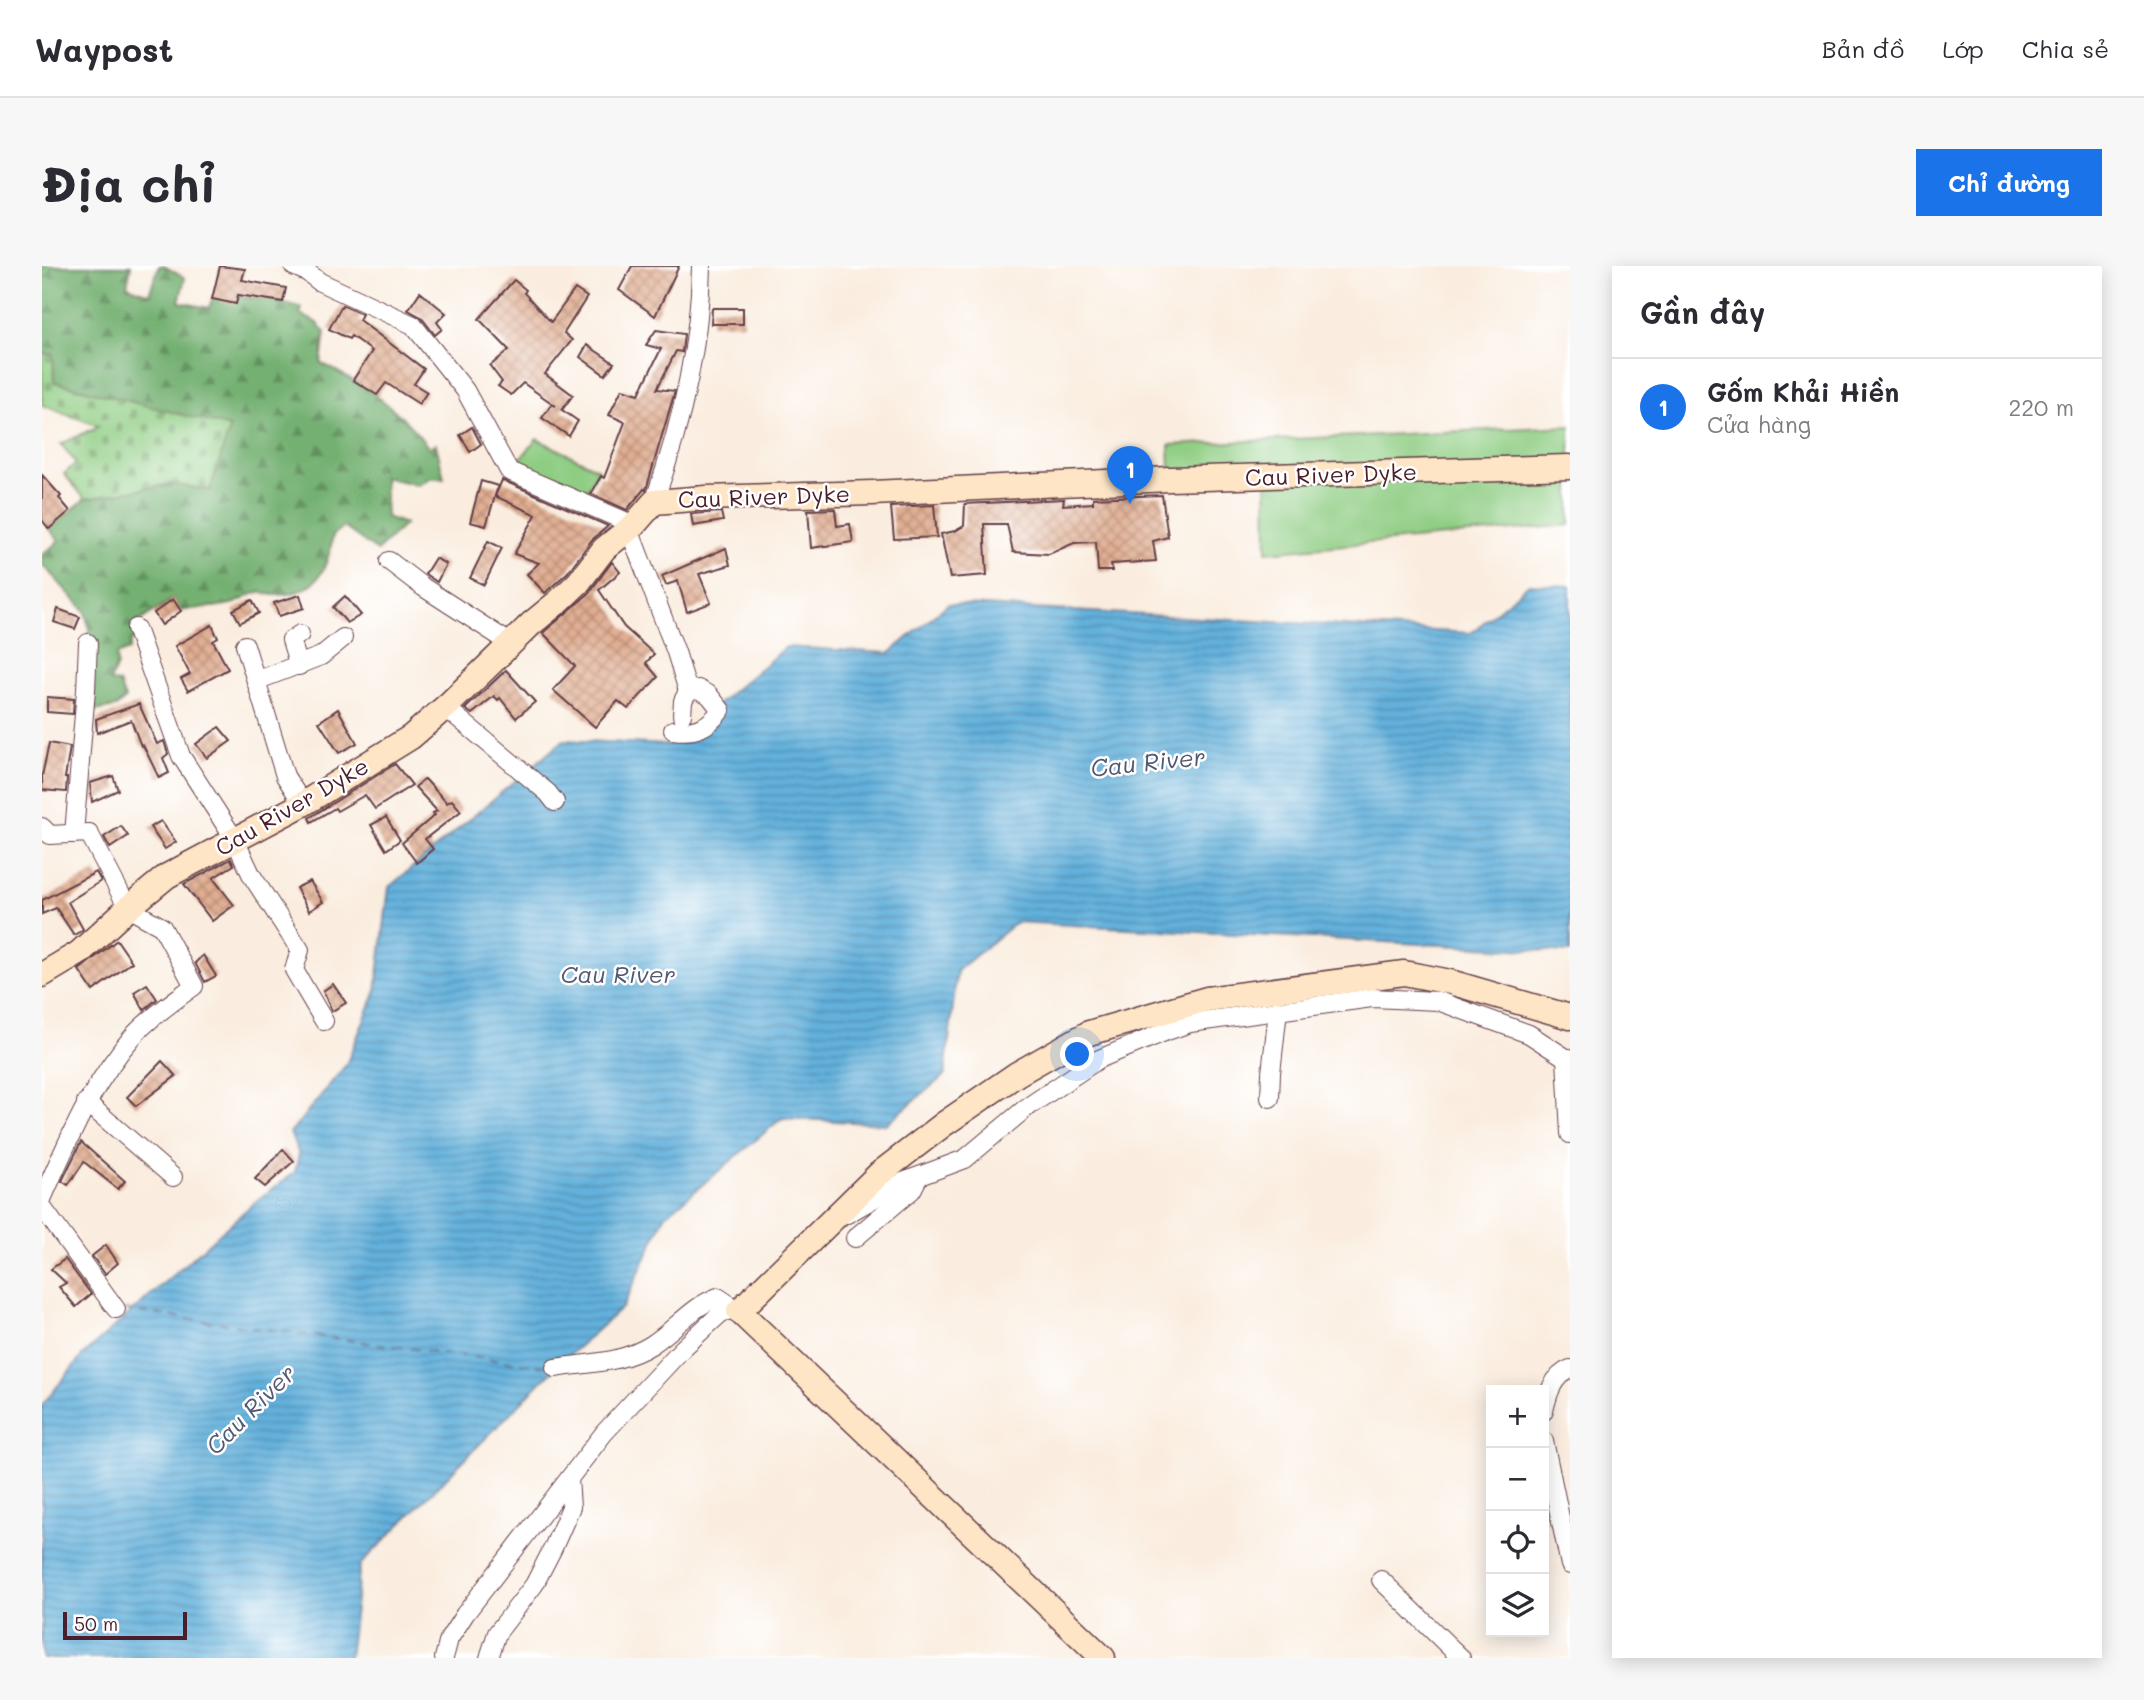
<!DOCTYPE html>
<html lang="vi">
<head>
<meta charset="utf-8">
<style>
	:root { --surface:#fff; --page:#f7f7f7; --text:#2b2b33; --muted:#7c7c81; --line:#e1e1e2; --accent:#1a73e8 }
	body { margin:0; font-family:Mali,sans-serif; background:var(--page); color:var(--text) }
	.controls { position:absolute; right:21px; bottom:21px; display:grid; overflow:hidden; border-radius:0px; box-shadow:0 4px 18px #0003 }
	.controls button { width:63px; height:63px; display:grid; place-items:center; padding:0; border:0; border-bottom:2px solid var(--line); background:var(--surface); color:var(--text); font:35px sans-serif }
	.scale { position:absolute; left:21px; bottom:18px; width:124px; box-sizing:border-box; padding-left:7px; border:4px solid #4a1f2b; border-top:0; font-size:19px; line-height:24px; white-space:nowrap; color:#4a1f2b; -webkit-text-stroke:5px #fff; paint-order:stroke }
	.you { position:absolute; left:1036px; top:789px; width:24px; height:24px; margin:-18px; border:5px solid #fff; border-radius:50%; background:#1a73e8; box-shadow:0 0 0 10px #1a73e833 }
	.badge { display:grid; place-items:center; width:46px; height:46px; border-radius:50%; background:var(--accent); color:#fff; font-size:23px; font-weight:700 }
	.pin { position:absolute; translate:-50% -58px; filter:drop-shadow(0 2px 4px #0008) }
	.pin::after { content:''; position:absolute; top:37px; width:24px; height:21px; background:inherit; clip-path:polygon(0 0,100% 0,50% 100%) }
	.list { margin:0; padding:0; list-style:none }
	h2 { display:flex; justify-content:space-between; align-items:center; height:91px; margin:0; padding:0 28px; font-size:30px }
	h2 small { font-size:23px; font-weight:400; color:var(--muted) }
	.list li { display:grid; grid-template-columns:46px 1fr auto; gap:21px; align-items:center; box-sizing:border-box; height:98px; padding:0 28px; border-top:2px solid var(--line) }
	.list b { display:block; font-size:26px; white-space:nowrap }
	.list p { margin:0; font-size:23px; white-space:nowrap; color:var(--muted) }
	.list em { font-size:23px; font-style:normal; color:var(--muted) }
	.icon { flex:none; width:38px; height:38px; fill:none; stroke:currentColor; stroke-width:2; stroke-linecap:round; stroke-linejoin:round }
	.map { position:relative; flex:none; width:1528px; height:1392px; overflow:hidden; border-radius:0px }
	header { display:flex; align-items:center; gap:42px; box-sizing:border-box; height:98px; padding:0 35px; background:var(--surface); border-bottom:2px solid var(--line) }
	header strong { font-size:33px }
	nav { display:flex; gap:38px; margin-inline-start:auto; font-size:24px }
	.intro { display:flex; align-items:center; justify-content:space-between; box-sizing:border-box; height:168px; padding:0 42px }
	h1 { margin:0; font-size:49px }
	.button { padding:18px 32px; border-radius:0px; background:var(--accent); color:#fff; font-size:24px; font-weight:700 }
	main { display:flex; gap:42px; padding:0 42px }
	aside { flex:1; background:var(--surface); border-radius:0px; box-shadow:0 4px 18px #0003 }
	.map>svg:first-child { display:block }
</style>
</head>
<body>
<header>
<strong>Waypost</strong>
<nav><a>Bản đồ</a><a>Lớp</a><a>Chia sẻ</a></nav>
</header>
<div class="intro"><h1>Địa chỉ</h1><a class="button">Chỉ đường</a></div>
<main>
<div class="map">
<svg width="1528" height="1392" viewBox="0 0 1528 1392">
	<defs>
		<pattern id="forest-firs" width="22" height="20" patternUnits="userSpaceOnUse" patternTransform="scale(1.75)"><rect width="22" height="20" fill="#73b071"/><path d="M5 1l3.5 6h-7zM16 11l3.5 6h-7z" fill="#608f5d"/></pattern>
		<pattern id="cemetery-stones" width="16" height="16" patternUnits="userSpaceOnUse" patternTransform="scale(1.75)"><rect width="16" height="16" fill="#8fcd83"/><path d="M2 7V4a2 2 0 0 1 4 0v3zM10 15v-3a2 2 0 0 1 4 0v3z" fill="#77a66b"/></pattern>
		<pattern id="water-rules" width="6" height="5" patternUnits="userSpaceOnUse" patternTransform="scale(1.75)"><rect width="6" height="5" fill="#62b1dc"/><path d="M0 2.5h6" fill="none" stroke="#538fb3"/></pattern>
		<pattern id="building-cross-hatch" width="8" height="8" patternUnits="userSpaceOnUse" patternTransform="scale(1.75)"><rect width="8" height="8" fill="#e1ae92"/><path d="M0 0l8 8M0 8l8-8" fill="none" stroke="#b88d77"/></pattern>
	</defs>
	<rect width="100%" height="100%" fill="#fff"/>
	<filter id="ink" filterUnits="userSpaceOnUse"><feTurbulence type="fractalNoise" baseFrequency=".0143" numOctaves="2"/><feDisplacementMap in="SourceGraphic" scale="14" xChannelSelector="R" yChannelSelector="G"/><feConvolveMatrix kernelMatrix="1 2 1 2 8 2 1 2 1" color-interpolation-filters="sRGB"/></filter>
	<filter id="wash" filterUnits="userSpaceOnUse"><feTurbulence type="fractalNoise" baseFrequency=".00686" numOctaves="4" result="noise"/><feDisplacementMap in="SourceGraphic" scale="28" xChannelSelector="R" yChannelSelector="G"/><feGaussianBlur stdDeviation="1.57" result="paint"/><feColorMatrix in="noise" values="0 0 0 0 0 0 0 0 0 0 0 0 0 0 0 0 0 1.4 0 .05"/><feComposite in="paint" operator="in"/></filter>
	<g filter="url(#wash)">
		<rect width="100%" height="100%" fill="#faeddf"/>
		<!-- grass -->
		<g fill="#8fcd83" stroke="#6c7657" stroke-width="2">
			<polygon points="1528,160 1528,259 1225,286 1224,212 1128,205 1127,179"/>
			<polygon points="495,173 556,203 540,235 468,205"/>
		</g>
		<!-- forest -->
		<path fill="url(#forest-firs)" stroke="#5e684e" stroke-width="2" d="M0,0H89L85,20L107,28L117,0H122L143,12L137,36L167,42L170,33C201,29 230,32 260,42L258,48L275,57L283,66L279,97C325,121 355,140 387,182L394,178L402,212H388L376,219L342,211L344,251L363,258L335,285L302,261L291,269C285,305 275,328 234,329C229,330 224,326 218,326C211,326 201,334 193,337C176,342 157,341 139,345L131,333L90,360L97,370L89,375L87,384L74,389L75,399L68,416L77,417L83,433L74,441L42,447L47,363L43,345L0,298V289L17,275L7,263L43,233L128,218L168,224L80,134L12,116L11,89L0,87Z"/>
		<!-- cemetery -->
		<polygon fill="url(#cemetery-stones)" stroke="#6c7657" stroke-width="2" points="0,87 11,88 12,116 188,161 168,224 128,218 43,233 22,208 34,197 19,178 57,160 0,139"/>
		<!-- water -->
		<polygon fill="url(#water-rules)" stroke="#566884" stroke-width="2" points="1487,318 1528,320 1528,686 974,656 915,705 903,809 844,858 740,852 623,950 581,1041 513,1102 318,1299 307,1392 0,1392 0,1139 41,1089 213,936 253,906 257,888 248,867 304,799 334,725 347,621 522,474 627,479 744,381 848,387 906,338 1429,367"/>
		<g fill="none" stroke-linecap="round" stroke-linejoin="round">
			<!-- ferry -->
			<polyline stroke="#545972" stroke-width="2" stroke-dasharray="9 7" stroke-linecap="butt" points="82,1044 506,1101"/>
		</g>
		<g id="blocks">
			<!-- building -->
			<g fill="url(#building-cross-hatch)">
				<polygon points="178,0 203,3 200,14 244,22 241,36 196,29 194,38 170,33"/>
				<polygon points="590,0 637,0 613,50 577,24"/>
				<polygon points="472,14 484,24 482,27 509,56 533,23 545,31 522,67 530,74 503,108 531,129 520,144 536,155 527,170 500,152 510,138 514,140 481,117 469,129 456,120 460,116 448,100 467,84 437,53"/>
				<polygon points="378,26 404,47 395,56 400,63 393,69 379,51 366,44"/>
				<polygon points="300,39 320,48 317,54 382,103 372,118 385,126 377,138 344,117 335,129 311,114 330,85 309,70 307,73 287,63"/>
				<polygon points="670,42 701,42 701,58 669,58"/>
				<polygon points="614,64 642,68 640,86 634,85 615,123 633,125 604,224 602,223 585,244 549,228 559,210 562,212 583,156 567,149 580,123 597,128 619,83 604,79"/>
				<polygon points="545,79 572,97 563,109 538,91"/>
				<polygon points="430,161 439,178 428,186 418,169"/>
				<polygon points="0,209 19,230 17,232 28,245 7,263 0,254"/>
				<polygon points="460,214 566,260 550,274 525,307 503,327 485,308 497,297 472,288 494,249 453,230"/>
				<polygon points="439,215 456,220 444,260 428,256"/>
				<polygon points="1120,229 1126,271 1111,275 1114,295 1069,298 1070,305 1056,305 1054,276 1032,277 1007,288 971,286 965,258 942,258 945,309 908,312 899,268 913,265 922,260 923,238 1022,233 1021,239 1051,237 1051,232"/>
				<polygon points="892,239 895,271 852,273 849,241"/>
				<polygon points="793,243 795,260 808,258 811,276 769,282 766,244"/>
				<polygon points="679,246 681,255 651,260 649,248"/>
				<polygon points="446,275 460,282 442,319 428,312"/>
				<polygon points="684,282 688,299 657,308 669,337 645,346 636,315 624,319 620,310"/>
				<polygon points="393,292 404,298 395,316 383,308"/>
				<polygon points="570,296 578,306 557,324 582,361 612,388 604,397 616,411 586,443 576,435 553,461 511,424 533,400 501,367 546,328"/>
				<polygon points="258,329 262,342 237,350 232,337"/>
				<polygon points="303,330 319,349 305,357 291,341"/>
				<polygon points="131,333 139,345 120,359 112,347"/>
				<polygon points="210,334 217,347 198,357 191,344"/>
				<polygon points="16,343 38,351 33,363 12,356"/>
				<polygon points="170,359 176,372 171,375 186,403 146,425 139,413 148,408 133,380"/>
				<polygon points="464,404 493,436 474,452 458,432 456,434 452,430 430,448 423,443"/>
				<polygon points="5,431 32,433 31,448 5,446"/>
				<polygon points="97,438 115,478 122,475 126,488 121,492 127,507 117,512 101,479 99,480 89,454 55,467 54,453"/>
				<polygon points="296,443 315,477 297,487 277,456"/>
				<polygon points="177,461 189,475 165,492 154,478"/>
				<polygon points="7,477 28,481 23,512 25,512 24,526 0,524 0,510"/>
				<polygon points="353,498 370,519 333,543 323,529 295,545 293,542 269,556 267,552"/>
				<polygon points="71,510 76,524 50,536 48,517"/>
				<polygon points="383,513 405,537 410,534 419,545 383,573 391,583 375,597 360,577 393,549 391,547 395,545 373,521"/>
				<polygon points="344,551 358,574 344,584 329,559"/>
				<polygon points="119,555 134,576 123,583 108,561"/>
				<polygon points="79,560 86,570 68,582 62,571"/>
				<polygon points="189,593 192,599 171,612 192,639 170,655 142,618"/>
				<polygon points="54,606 59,615 26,636 41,663 39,665 32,669 14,642 0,648 0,634"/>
				<polygon points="268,615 281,636 267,645 254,622"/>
				<polygon points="75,674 90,696 51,725 37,704"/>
				<polygon points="161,689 174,710 163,716 153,697"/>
				<polygon points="105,718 115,733 102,744 92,726"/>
				<polygon points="291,718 304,737 290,745 281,725"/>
				<polygon points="120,795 134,810 94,840 85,831"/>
				<polygon points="39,876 83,915 76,923 42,896 26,919 20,915"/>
				<polygon points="241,883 252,895 223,921 213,913"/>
				<polygon points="64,979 76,997 63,1008 50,990"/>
				<polygon points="23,993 49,1028 34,1041 17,1021 24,1017 9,1003"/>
			</g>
		</g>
	</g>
	<g filter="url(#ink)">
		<use href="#blocks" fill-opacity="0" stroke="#643e46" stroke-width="2"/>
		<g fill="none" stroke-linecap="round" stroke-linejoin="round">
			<defs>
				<g id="street">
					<polyline points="251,0 265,6 278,16 371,59 423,124 467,205 592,259"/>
					<path d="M612,236C639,160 658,81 659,0"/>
					<path d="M587,263L634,386L646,425L656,423L667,429L679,444C666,462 653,467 631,464"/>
					<polyline points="347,295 381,321 468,377"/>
					<polyline points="94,362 139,490 193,574 210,610 258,684 252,704 282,755"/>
					<polyline points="203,379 243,510 261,538"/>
					<polyline points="257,400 249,374 258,368"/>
					<polyline points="214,415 279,390 301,372"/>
					<polyline points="403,441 506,527 513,536"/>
					<polyline points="640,449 641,435 646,425"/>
					<path d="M0,561L8,569L47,567L86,642L120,661L152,720C132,735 111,749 93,768C50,816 26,875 0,933"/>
					<polyline points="32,568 44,424 46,377"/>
					<polyline points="1524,792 1528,868"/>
					<polyline points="1228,832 1229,807 1236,744"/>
					<polyline points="44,836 131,911"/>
					<polyline points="0,941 74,1043"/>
					<polyline points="805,948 861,916 923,893 984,842 1057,793 1125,765 1148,757 1330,732 1396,735 1487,768 1524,792 1528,792"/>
					<polyline points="813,972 870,924 876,912"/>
					<path d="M513,1102C545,1097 581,1097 609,1079C633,1064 649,1041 676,1031L697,1045"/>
					<path d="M1502,1145C1506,1127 1511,1110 1528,1103"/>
					<polyline points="1502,1175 1528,1299"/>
					<polyline points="1339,1314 1419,1392"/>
					<polyline points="402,1392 407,1373 423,1348 562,1167 641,1082 679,1047 689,1044 697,1045"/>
					<polyline points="447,1392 455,1367 492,1319 511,1282 529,1241 527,1213"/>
				</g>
				<g id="secondary">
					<polyline points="0,709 37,687 86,642 125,610 261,538 369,471 408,437 489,358 517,335 536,317 562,283 592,259 612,236 664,232 830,227 1128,213 1528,201"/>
					<polyline points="1061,1392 697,1045 837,908 902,858 975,808 1047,767 1165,733 1362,707 1408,716 1528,751"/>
				</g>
			</defs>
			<!-- street casing -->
			<use href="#street" stroke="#643e46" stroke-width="20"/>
			<!-- secondary casing -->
			<use href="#secondary" stroke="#643e46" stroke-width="27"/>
			<!-- street -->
			<use href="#street" stroke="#fff" stroke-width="18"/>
			<!-- secondary -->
			<use href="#secondary" stroke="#fde5c5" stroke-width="24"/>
		</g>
	</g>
	<g text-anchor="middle" stroke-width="5" stroke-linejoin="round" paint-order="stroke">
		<!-- street labels -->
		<g font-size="23" fill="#4a1f2b" stroke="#fff">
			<text transform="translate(1289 209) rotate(-2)" y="8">Cau River Dyke</text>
			<text transform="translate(722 231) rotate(-2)" y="8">Cau River Dyke</text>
			<text transform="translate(250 541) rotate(-30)" y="8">Cau River Dyke</text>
		</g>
		<!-- water labels -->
		<g font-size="24" font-style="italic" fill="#545972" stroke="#fff">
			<text transform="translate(1106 497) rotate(-6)" y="8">Cau River</text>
			<text x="576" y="717">Cau River</text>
			<text transform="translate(209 1144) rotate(-45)" y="8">Cau River</text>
		</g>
	</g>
</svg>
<div class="controls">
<button>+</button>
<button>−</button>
<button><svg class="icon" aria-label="locate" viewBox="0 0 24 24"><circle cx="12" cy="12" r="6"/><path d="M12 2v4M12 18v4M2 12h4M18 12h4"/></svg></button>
<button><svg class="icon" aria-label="layers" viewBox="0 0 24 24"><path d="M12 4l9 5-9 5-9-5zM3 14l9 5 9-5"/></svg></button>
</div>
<div class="scale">50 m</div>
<div class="you"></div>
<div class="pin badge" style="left:1088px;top:238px">1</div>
</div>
<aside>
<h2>Gần đây<small></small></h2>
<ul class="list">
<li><span class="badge">1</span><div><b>Gốm Khải Hiền</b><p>Cửa hàng</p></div><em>220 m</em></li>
</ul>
</aside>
</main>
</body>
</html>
